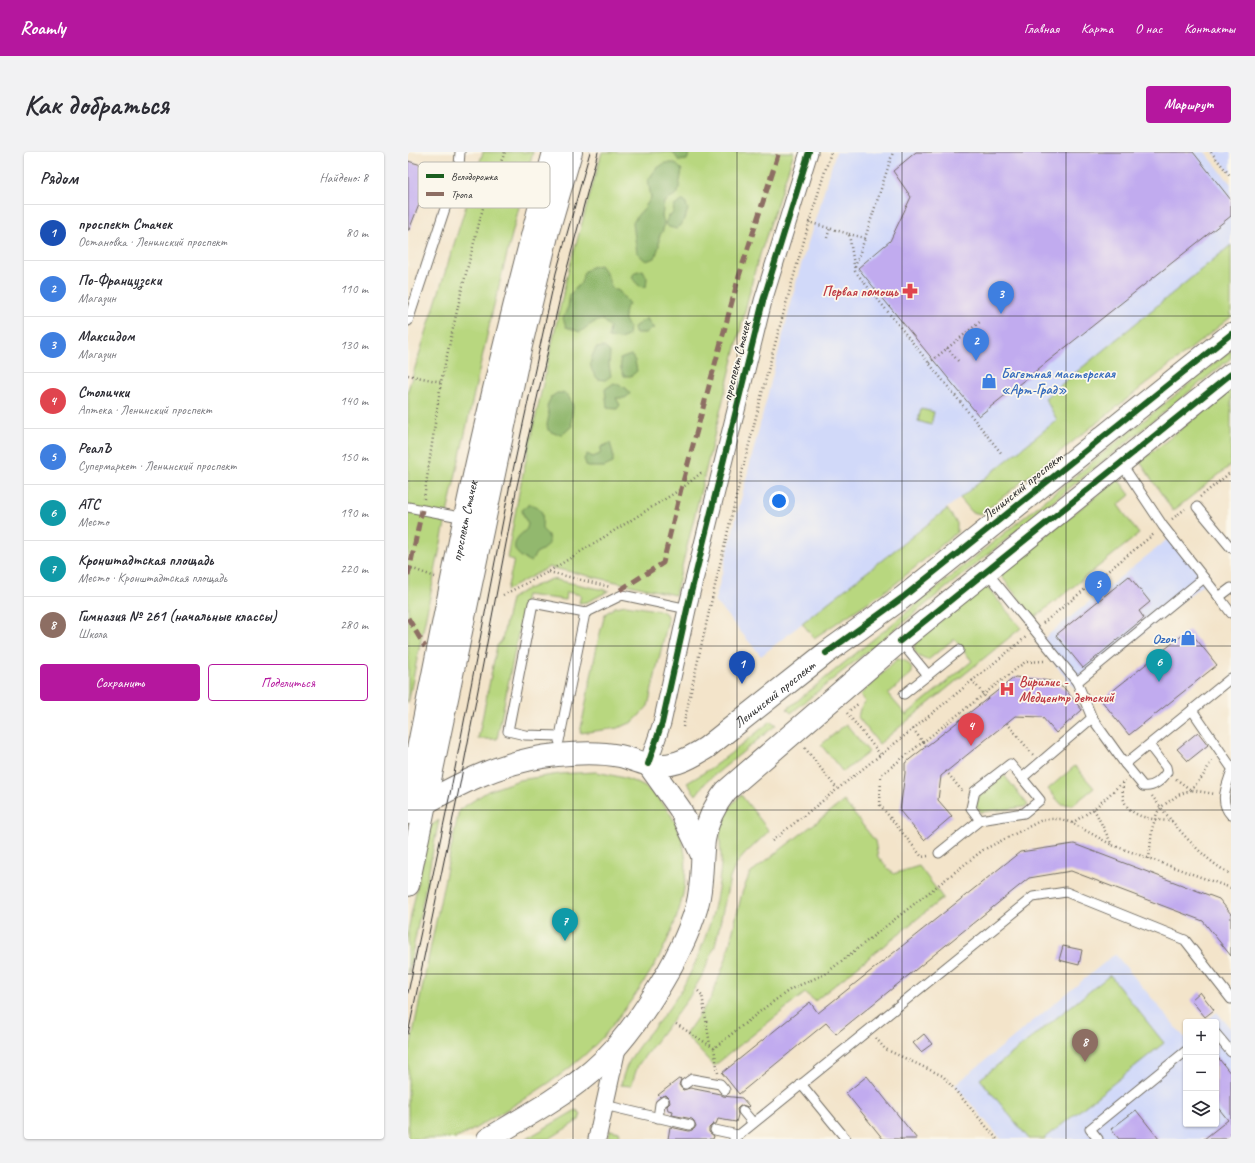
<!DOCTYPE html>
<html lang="ru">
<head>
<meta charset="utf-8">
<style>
	:root { --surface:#fff; --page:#f2f2f3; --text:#2b2b33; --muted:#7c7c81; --line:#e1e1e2; --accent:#b5179e }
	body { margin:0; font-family:Caveat,sans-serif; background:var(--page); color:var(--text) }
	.controls { position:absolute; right:12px; bottom:12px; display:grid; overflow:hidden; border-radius:4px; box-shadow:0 1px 3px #0004 }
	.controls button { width:36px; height:36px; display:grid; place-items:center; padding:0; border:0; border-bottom:1px solid var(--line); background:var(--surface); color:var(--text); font:20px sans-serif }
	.you { position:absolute; left:371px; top:349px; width:14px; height:14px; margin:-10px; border:3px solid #fff; border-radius:50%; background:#1a73e8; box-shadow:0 0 0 6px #1a73e833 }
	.badge { display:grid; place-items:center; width:26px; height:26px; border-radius:50%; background:var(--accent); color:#fff; font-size:13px; font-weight:700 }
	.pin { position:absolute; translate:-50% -33px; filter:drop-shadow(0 1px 2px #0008) }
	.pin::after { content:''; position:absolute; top:21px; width:14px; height:12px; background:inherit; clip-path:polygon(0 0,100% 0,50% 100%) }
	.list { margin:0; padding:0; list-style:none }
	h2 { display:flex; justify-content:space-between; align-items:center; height:52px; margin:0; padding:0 16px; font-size:17px }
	h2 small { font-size:13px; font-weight:400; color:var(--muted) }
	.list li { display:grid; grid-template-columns:26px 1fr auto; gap:12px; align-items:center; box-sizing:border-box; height:56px; padding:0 16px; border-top:1px solid var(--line) }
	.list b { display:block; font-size:15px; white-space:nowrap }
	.list p { margin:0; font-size:13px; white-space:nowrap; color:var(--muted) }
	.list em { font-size:13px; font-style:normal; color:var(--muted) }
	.actions { display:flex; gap:8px; padding:12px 16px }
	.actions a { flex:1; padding:9px 0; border:1px solid var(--accent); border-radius:4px; text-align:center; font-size:14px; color:var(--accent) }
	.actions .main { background:var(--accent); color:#fff }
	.icon { flex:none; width:22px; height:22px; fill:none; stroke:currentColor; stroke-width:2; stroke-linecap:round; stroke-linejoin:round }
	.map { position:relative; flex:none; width:823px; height:987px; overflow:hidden; border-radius:4px }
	header { display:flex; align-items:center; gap:24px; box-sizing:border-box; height:56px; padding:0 20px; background:var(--accent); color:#fff }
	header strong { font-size:19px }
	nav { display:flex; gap:22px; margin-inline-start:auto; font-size:14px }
	.intro { display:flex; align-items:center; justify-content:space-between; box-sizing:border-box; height:96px; padding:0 24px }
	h1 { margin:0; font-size:28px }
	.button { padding:10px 18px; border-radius:4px; background:var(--accent); color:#fff; font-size:14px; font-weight:700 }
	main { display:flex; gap:24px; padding:0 24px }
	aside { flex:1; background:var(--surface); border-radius:4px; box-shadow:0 1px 3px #0004 }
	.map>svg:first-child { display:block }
</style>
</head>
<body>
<header>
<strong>Roamly</strong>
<nav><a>Главная</a><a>Карта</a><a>О нас</a><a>Контакты</a></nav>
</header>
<div class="intro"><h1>Как добраться</h1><a class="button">Маршрут</a></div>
<main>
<aside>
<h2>Рядом<small>Найдено: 8</small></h2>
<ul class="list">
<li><span class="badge" style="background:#1a4fb4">1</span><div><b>проспект Стачек</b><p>Остановка · Ленинский проспект</p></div><em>80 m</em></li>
<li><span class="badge" style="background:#3f7fe0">2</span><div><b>По-Французски</b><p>Магазин</p></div><em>110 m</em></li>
<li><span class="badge" style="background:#3f7fe0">3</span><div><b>Максидом</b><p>Магазин</p></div><em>130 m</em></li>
<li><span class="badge" style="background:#e0444e">4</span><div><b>Столички</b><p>Аптека · Ленинский проспект</p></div><em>140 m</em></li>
<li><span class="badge" style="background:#3f7fe0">5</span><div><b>РеалЪ</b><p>Супермаркет · Ленинский проспект</p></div><em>150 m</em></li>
<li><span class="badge" style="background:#0f9aa8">6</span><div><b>АТС</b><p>Место</p></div><em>190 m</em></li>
<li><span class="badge" style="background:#0f9aa8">7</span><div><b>Кронштадтская площадь</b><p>Место · Кронштадтская площадь</p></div><em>220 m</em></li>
<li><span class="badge" style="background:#8d6e63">8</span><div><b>Гимназия № 261 (начальные классы)</b><p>Школа</p></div><em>280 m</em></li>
</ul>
<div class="actions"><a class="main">Сохранить</a><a>Поделиться</a></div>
</aside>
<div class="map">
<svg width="823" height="987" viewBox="0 0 823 987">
	<rect width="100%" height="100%" fill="#fbf7ec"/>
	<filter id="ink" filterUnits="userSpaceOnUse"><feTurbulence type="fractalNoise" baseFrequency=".025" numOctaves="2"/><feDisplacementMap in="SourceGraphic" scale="8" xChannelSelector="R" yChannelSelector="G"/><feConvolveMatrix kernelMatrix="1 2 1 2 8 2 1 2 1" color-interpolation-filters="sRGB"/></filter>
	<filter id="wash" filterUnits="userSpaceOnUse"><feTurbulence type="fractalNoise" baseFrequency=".012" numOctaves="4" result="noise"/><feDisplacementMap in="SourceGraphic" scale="16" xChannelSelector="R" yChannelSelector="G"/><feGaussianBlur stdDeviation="0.9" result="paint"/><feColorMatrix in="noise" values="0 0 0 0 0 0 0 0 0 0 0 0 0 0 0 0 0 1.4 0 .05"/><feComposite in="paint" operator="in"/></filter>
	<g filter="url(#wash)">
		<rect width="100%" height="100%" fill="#f3e4ca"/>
		<!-- built -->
		<g fill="#d1d9f9">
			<polygon points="428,0 797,0 823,32 823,93 637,246 650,268 353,504 307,449 391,120"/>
			<polygon points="806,0 823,0 823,22 805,0"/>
			<polygon points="765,383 800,428 667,537 630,491"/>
			<polygon points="707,802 777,886 778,885 778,972 808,972 808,870 796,870 809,860 823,877 823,987 593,987 547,933"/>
		</g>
		<!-- green -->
		<g fill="#b8d77f" stroke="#728155">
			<polygon points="75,0 125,0 85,157 40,357 0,551 0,238"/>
			<polygon points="194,0 386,0 347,118 267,443 141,415 99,438 106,408 99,406 112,335 159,124"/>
			<polygon points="823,93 823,165 573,362 564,360 552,346 649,268 637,246"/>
			<polygon points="823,198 823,206 383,561 379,557"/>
			<polygon points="823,237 823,313 765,359 732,310"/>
			<polygon points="513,257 526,260 523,273 510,269"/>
			<polygon points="710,327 722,343 710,353 731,382 626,466 594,425 595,417"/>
			<polygon points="539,357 549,371 549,380 486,433 406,486 394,471"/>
			<polygon points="144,427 201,439 179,450 171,451 173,443 159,440 158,448 118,443 89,587 70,587 89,494 94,488 103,447 115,439"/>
			<path d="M573,436H580L613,476L471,592L450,565L452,557L457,550L452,543L489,507C499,508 503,511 504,521L480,542L498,563L564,509L546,487L520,508C510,506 503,499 508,489Z"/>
			<polygon points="218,453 254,459 258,462 260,468 240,554 225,570 210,576 172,581 190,489 197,462 207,455"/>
			<path d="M363,569L368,573L298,630L288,643L279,631C310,614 336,590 363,569Z"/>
			<polygon points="438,572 461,600 435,620 413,593"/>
			<polygon points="667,614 686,636 665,653 653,652 640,637"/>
			<path d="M188,620C203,623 217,625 231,632C245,638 255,651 263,663C303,726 253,811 213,862C205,872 198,883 188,892C159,922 123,943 88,964C75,971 62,981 48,986C41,987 9,987 0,987V905L51,658L80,639L111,628L152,622Z"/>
			<polygon points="596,623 620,653 616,655 573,660 568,654 571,644"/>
			<path d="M333,643L361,679L338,701L328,712L322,726L307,794L295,822L280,847L230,913L223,934L213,933C218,903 242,882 259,859C277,835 290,808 299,780C307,758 311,735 313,712C314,705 312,697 312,690C311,668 317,658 333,643Z"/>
			<polygon points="436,649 467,689 470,705 485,722 511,714 535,746 407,849 397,841 306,914 277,883 303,846 318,807 334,741 342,721"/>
			<polygon points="31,668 0,822 0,779 20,680 23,674"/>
			<polygon points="702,823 756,891 636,987 621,987 572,927"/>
			<polygon points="168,958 171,960 173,962 171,968 141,987 118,987"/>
			<polygon points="202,978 212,980 211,987 200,987"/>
		</g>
		<!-- forest -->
		<g fill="#92b86e" stroke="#5e724c">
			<polygon points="265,0 282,0 279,8 271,9"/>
			<polygon points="257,11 267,11 274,18 270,41 256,50 254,65 256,70 255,78 251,85 251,94 247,106 238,109 229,101 225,71 229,64 237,55 243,46 240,28 248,17"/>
			<polygon points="276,48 280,57 277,67 269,77 261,75 257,72 260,65 265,61 266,54"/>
			<path d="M192,113L198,121L204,136L211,139L221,152C214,160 215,166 221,175L220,184L212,187L200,186L202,176L195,168C186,168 180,175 172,180L158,175L155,166L160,155L162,142L173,131L176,120L183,115Z"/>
			<path d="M235,118L239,126L238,135C231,135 228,132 224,125L227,120Z"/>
			<polygon points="239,166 242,172 246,176 237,181 227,181 226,175"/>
			<path d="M196,195L202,200L201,213L203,224L197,228L190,227C180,216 181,209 188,196Z"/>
			<polygon points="223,203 227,209 229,219 223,224 216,224 213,217 212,207"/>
			<polygon points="206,231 218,236 222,242 217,246 208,246 212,253 209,257 199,256 197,237"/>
			<path d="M149,241H157C171,256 161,257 164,274L155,282H148L140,278L139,273L141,263L139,255L143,245Z"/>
			<polygon points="202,291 205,301 205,311 196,315 179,315 176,307 179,302 185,305 192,302 193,295"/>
			<path d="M122,352C138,357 134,364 134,377L140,383L141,392L134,398L128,401L123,410C112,405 100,398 111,384C116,379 119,379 120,372L116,365L114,358Z"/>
		</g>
		<g id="blocks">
			<!-- building -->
			<g fill="#c1abef">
				<polygon points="508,0 785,0 823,48 823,64 571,264 450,116 482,89 503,45 485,19"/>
				<polygon points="0,9 20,15 18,23 22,25 1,78 0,78"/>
				<polygon points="721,424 742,450 731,459 736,466 675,516 648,483"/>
				<polygon points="781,478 809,513 721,583 693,548"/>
				<polygon points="607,525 643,529 657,537 674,558 648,581 634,565 607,564 533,624 530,648 544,664 516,688 492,659 497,621 497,611"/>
				<polygon points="790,580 800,593 780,609 769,597"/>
				<polygon points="666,692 811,747 823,762 823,804 795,769 663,719 621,726 428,882 418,871 331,942 314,921 402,850 410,861 612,700"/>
				<polygon points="655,794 674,798 671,813 651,808"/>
				<polygon points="792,840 806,858 797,865 783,848"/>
				<polygon points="516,882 524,892 513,900 505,891"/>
				<polygon points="808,903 823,922 823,987 796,987 820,968 808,953"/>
				<polygon points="459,924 509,987 475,987 438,941"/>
				<polygon points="272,926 273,927 271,933 275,938 282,936 312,942 315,944 334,946 341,954 340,955 334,953 331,955 329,957 330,963 328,970 310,967 308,972 305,972 301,976 301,980 306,984 305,987 260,987 262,975 281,979 286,977 288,974 286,969 284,967 264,963 265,959 260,958 259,954 262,951 261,946 258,943 252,945 250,943"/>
				<polygon points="728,958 751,987 711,987 703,977"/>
			</g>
		</g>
	</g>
	<g filter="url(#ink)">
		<use href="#blocks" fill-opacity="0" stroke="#716c63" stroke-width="1"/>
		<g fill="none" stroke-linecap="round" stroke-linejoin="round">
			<defs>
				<g id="service">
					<polyline points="0,169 51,14 52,0"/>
					<polyline points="713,311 755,374 811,445 823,436"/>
					<polyline points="0,355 57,366"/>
					<polyline points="789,355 823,396"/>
					<path d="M578,419L669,530L684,566L717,612L735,634C745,636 754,628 759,620L758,615L741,593"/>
					<polyline points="811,445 823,461"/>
					<polyline points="492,489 520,523 496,542"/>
					<polyline points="520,523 551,498"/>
					<polyline points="823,526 784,558 823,615"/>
					<polyline points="669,530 796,426"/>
					<polyline points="152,584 117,583 100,579 125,451 177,461 214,443 280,457"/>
					<polyline points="151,589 177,461"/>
					<polyline points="717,612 784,558"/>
					<path d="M823,621C818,636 811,650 823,663"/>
					<polyline points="572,668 563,656 567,639 602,612 614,626"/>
					<polyline points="531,701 572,668 616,661 632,648 614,626 684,566"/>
					<polyline points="808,882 823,900"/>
					<polyline points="277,932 284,927 312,932 317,938"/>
					<polyline points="393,932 438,987"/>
					<polyline points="196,953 282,973"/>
					<polyline points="335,959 345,971"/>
					<polyline points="250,966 252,952 256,949"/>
					<polyline points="307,978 330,983"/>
					<polyline points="326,987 625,745 658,740 777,788 823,847"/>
					<polyline points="690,987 682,977 778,899"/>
				</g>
				<g id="minor">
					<polyline points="240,612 254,571 280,453 355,149 401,0"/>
					<polyline points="189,987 210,892"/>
				</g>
				<g id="primary">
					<polyline points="240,612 272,657 294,703"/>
					<path id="s1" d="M0,645C20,552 37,459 57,365C83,243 114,121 146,0"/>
					<path id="s2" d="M0,661C46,634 94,608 149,603C169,601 192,600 212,604C221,606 230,610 238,612C262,617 279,608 298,596L418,501L494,446L823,182"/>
					<polyline points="0,733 111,202 140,79 163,0"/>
					<path d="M80,987C115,966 152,946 184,919C225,884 274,806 289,754C295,732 293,710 296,688C299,669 307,653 318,639L492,489L823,222"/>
				</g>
			</defs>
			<!-- service casing -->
			<use href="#service" stroke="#716c63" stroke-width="11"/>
			<!-- minor casing -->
			<use href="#minor" stroke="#716c63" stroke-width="19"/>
			<!-- primary casing -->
			<use href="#primary" stroke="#716c63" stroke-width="24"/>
			<!-- path -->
			<g stroke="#716c63" stroke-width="2.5" stroke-dasharray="1 3" stroke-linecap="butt">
				<polyline points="803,0 823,25"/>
				<polyline points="400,70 441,82 447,119 594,302"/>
				<polyline points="441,82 457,86 485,0"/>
				<polyline points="419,86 422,76"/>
				<polyline points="447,115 457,86"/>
				<polyline points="539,196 551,210"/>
				<polyline points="521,211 573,169"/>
				<polyline points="0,223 33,230"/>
				<polyline points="792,345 823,320"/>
				<polyline points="16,347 33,230 53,141 76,52 97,0"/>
				<polyline points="764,367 777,357"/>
				<polyline points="0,415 27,425"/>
				<polyline points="141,420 202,435"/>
				<polyline points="95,443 140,420 273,337 293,321 296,322"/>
				<polyline points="635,471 746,382"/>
				<polyline points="564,528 579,547"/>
				<polyline points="442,558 450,552"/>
				<polyline points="439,561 472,602"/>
				<polyline points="599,571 625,603"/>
				<path d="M275,575C318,382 363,189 423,0"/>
				<polyline points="505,577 518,594"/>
				<polyline points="397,596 429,637"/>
				<polyline points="538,619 554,639 556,639"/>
				<polyline points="768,627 783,638 807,642"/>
				<path d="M715,631C715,635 714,640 715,644C718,666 746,668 764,669"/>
				<path d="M744,644C763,669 795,709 823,722"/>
				<polyline points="686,657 704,693"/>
				<polyline points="664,671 686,657 717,628"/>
				<polyline points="364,689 505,577 618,485"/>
				<polyline points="520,704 514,705 472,653 473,623 617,510 636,509"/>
				<polyline points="741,707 744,677 749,661 753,655 770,643 783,638 795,624 804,608"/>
				<polyline points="290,839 294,843 302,893"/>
				<polyline points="268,872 306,896"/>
				<polyline points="468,886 477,897 535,924 589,987"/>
				<polyline points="310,921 306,896 359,854 383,837 417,822 575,698 632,669 641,667 653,667 664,671 704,693 823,736"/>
			</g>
			<!-- service -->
			<use href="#service" stroke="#fff" stroke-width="9"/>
			<!-- minor -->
			<use href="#minor" stroke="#fff" stroke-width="17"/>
			<!-- primary -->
			<use href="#primary" stroke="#fff" stroke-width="22"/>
			<!-- tram -->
			<g stroke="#2b2b2b" stroke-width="1">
				<polyline points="0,841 43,637 102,332 148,121 182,0"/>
				<polyline points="0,882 52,632 109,334 157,124 190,0"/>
			</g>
			<!-- quiet -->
			<g stroke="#8d6e63" stroke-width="5" stroke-dasharray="10 5" stroke-linecap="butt">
				<polyline points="0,424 14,358"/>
				<polyline points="212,438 255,411 273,337 331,124 371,0"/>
				<polyline points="0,466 17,495"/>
			</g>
			<defs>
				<g id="cycleway">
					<polyline points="492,489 823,222"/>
					<polyline points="418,501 494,446 823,182"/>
					<polyline points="240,612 254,571 280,453 355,149 401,0"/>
				</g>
			</defs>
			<!-- cycleway casing -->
			<use href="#cycleway" stroke="#fbf7ec" stroke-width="8"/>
			<!-- cycleway -->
			<use href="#cycleway" stroke="#1b5e20" stroke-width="6"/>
		</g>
	</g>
	<!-- grid -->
	<path fill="none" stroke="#2b2b2b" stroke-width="1" stroke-opacity="0.55" d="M165,0V987M329,0V987M494,0V987M658,0V987M0,164H823M0,329H823M0,494H823M0,658H823M0,822H823"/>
	<!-- icons -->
	<defs>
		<symbol id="pharmacy-bare" viewBox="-9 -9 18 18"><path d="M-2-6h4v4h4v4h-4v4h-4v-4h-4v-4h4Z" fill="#e0444e" stroke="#fbf7ec" stroke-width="2.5" paint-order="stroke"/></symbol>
		<symbol id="shop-bare" viewBox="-9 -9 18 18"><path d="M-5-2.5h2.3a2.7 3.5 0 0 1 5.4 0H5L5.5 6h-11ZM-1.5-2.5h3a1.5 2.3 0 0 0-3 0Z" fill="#3f7fe0" stroke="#fbf7ec" stroke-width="2.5" paint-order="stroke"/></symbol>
		<symbol id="hospital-bare" viewBox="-9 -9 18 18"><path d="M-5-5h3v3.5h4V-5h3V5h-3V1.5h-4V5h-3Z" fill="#e0444e" stroke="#fbf7ec" stroke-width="2.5" paint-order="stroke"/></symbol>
	</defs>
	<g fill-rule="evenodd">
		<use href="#pharmacy-bare" x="491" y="128" width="22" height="22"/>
		<use href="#shop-bare" x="570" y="218" width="22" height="22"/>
		<use href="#shop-bare" x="769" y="475" width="22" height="22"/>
		<use href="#hospital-bare" x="588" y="526" width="22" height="22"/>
	</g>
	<g text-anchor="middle" stroke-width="3.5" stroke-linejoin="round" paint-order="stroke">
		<!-- health labels -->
		<g font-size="14" font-weight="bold" fill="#be3a42" stroke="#fbf7ec" text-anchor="end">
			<text x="490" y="144">Первая помощь</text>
			<text x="611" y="534" text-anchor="start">Вирилис -<tspan x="611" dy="16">Медцентр детский</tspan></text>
		</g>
		<!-- street labels -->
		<g font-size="14" fill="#2b2b2b" stroke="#fbf7ec">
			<text transform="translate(328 209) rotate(-76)" y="5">проспект Стачек</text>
			<text transform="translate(614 334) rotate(-39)" y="5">Ленинский проспект</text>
			<text dy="5" stroke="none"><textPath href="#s1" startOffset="282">проспект Стачек</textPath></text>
			<text dy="5" stroke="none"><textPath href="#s2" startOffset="403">Ленинский проспект</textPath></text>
		</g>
		<!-- shop labels -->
		<g font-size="14" font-weight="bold" fill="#366cbe" stroke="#fbf7ec" text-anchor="start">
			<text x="593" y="226">Багетная мастерская<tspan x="593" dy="16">«Арт-Град»</tspan></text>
			<text x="768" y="491" text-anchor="end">Ozon</text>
		</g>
	</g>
	<!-- legend -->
	<rect x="10" y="10" width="132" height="46" rx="6" fill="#fbf7ec" stroke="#bdbab2" stroke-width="1"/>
	<rect x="18" y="22" width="18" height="4" fill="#1b5e20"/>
	<rect x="18" y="40" width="18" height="4" fill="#8d6e63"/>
	<g font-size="11" fill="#2b2b2b">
		<text x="43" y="28">Велодорожка</text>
		<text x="43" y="46">Тропа</text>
	</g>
</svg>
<div class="controls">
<button>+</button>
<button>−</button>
<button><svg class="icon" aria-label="layers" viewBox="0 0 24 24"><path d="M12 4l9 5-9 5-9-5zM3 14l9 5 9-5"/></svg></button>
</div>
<div class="you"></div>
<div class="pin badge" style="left:334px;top:532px;background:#1a4fb4">1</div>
<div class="pin badge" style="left:568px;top:209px;background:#3f7fe0">2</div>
<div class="pin badge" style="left:593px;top:162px;background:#3f7fe0">3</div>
<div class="pin badge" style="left:563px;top:594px;background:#e0444e">4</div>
<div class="pin badge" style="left:690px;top:452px;background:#3f7fe0">5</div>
<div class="pin badge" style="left:751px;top:530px;background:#0f9aa8">6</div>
<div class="pin badge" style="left:157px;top:789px;background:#0f9aa8">7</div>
<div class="pin badge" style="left:677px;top:910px;background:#8d6e63">8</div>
</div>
</main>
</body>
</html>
